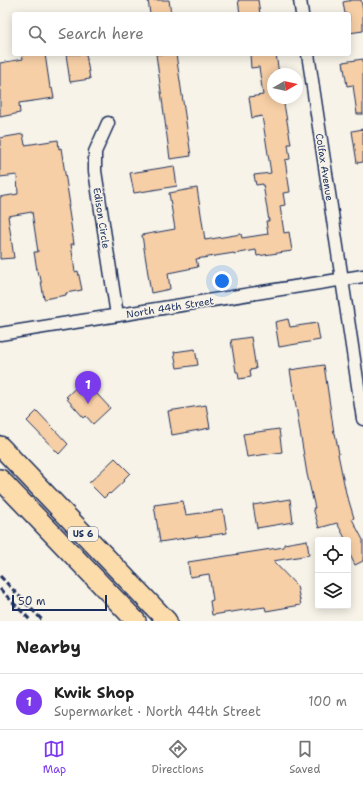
<!DOCTYPE html>
<html lang="en">
<head>
<meta charset="utf-8">
<style>
	:root { --surface:#fff; --page:#f2f2f2; --text:#222; --muted:#767676; --line:#e0e0e0; --accent:#7c3aed }
	body { margin:0; font-family:"Shantell Sans",sans-serif; background:var(--page); color:var(--text) }
	.controls { position:absolute; right:12px; bottom:12px; display:grid; overflow:hidden; border-radius:4px; box-shadow:0 2px 10px #0003 }
	.controls button { width:36px; height:36px; display:grid; place-items:center; padding:0; border:0; border-bottom:1px solid var(--line); background:var(--surface); color:var(--text); font:20px sans-serif }
	.compass { position:absolute; left:267px; top:68px; width:36px; height:36px; border-radius:50%; background:var(--surface); box-shadow:0 2px 10px #0003; rotate:81deg }
	.scale { position:absolute; left:12px; bottom:10px; width:95px; box-sizing:border-box; padding-left:4px; border:2px solid #1b2f5e; border-top:0; font-size:11px; line-height:14px; white-space:nowrap; color:#1b2f5e; -webkit-text-stroke:3px #f7f3e8; paint-order:stroke }
	.you { position:absolute; left:222px; top:281px; width:14px; height:14px; margin:-10px; border:3px solid #fff; border-radius:50%; background:#1a73e8; box-shadow:0 0 0 6px #1a73e833 }
	.badge { display:grid; place-items:center; width:26px; height:26px; border-radius:50%; background:var(--accent); color:#fff; font-size:13px; font-weight:700 }
	.pin { position:absolute; translate:-50% -33px; filter:drop-shadow(0 1px 2px #0008) }
	.pin::after { content:''; position:absolute; top:21px; width:14px; height:12px; background:inherit; clip-path:polygon(0 0,100% 0,50% 100%) }
	.list { margin:0; padding:0; list-style:none }
	h2 { display:flex; justify-content:space-between; align-items:center; height:52px; margin:0; padding:0 16px; font-size:17px }
	h2 small { font-size:13px; font-weight:400; color:var(--muted) }
	.list li { display:grid; grid-template-columns:26px 1fr auto; gap:12px; align-items:center; box-sizing:border-box; height:56px; padding:0 16px; border-top:1px solid var(--line) }
	.list b { display:block; font-size:15px; white-space:nowrap }
	.list p { margin:0; font-size:13px; white-space:nowrap; color:var(--muted) }
	.list em { font-size:13px; font-style:normal; color:var(--muted) }
	.icon { flex:none; width:22px; height:22px; fill:none; stroke:currentColor; stroke-width:2; stroke-linecap:round; stroke-linejoin:round }
	.map { position:relative; flex:none; width:363px; height:621px; overflow:hidden }
	.search { position:absolute; background:var(--surface); box-shadow:0 2px 10px #0003; left:12px; right:12px; top:12px; height:44px; display:flex; align-items:center; gap:10px; box-sizing:border-box; padding:0 14px; border-radius:4px; color:var(--muted); font-size:15px }
	.sheet { height:108px; background:var(--surface) }
	nav { display:flex; justify-content:space-around; align-items:center; box-sizing:border-box; height:56px; border-top:1px solid var(--line); background:var(--surface); font-size:11px; color:var(--muted) }
	nav a { display:grid; justify-items:center; gap:2px }
	nav .on { color:var(--accent) }
	.map>svg:first-child { display:block }
</style>
</head>
<body>
<div class="map">
<svg width="363" height="621" viewBox="0 0 363 621">
	<rect width="100%" height="100%" fill="#f7f3e8"/>
	<filter id="ink" filterUnits="userSpaceOnUse"><feTurbulence type="fractalNoise" baseFrequency=".025" numOctaves="2"/><feDisplacementMap in="SourceGraphic" scale="8" xChannelSelector="R" yChannelSelector="G"/><feConvolveMatrix kernelMatrix="1 2 1 2 8 2 1 2 1" color-interpolation-filters="sRGB"/></filter>
	<g filter="url(#ink)">
		<!-- building -->
		<g fill="#f7cfa6" stroke="#1b2f5e">
			<polygon points="148,0 169,0 171,14 150,14"/>
			<polygon points="238,0 258,0 260,14 240,14"/>
			<polygon points="353,0 361,0 363,11 363,31 349,33 349,14 345,14 343,2"/>
			<polygon points="22,54 45,54 50,88 52,88 54,98 19,103 20,113 0,117 0,63 23,59"/>
			<polygon points="66,54 86,54 90,79 70,82"/>
			<polygon points="156,54 176,54 191,156 170,159"/>
			<polygon points="250,54 276,54 279,74 273,74 273,98 283,98 291,144 288,144 290,159 285,160 290,192 283,193 285,205 280,206 284,233 289,232 292,251 257,256 256,250 234,254 234,253 196,259 198,267 168,273 170,289 151,293 145,255 142,235 175,229 169,193 197,188 205,240 241,234 242,238 268,234 266,221 269,221 263,184 256,185 254,175 271,173 262,116 252,118 249,97 263,95 259,67 251,68"/>
			<polygon points="363,59 363,114 357,114 353,85 347,86 343,62"/>
			<polygon points="363,129 363,162 357,163 352,131"/>
			<polygon points="23,134 25,145 58,140 59,149 61,148 70,205 68,205 74,244 71,244 75,272 78,271 82,290 66,293 66,295 44,299 40,275 38,276 34,252 38,252 32,212 8,216 14,258 0,259 0,197 18,194 17,175 0,177 0,138"/>
			<polygon points="174,166 177,186 134,193 130,173"/>
			<polygon points="288,319 290,327 317,323 320,340 279,347 275,322"/>
			<polygon points="251,337 256,369 250,370 251,377 239,379 238,372 236,372 231,340"/>
			<polygon points="195,349 198,365 177,368 174,352"/>
			<polygon points="324,365 334,433 335,433 339,454 338,454 347,498 348,498 354,518 352,519 363,540 363,561 355,565 348,551 348,540 346,540 337,523 319,528 313,508 315,508 307,474 290,370"/>
			<polygon points="84,380 110,408 93,424 86,416 84,418 67,399 68,398 66,397"/>
			<polygon points="206,405 210,428 172,435 168,411"/>
			<polygon points="37,411 68,444 59,454 27,421"/>
			<polygon points="279,429 282,452 247,457 243,434"/>
			<polygon points="115,458 130,473 124,479 125,480 110,494 109,493 104,498 89,483"/>
			<polygon points="290,499 293,522 257,528 253,505"/>
			<polygon points="183,501 186,515 223,510 227,533 198,537 198,536 160,542 154,505"/>
			<polygon points="307,540 309,555 273,561 297,586 301,605 266,611 265,607 251,609 212,615 210,601 213,600 209,574 190,577 188,562 284,547 284,544"/>
		</g>
		<g fill="none" stroke-linecap="round" stroke-linejoin="round">
			<defs>
				<g id="minor">
					<polyline points="300,0 302,14"/>
					<polyline points="308,54 363,419"/>
					<polyline points="108,123 95,152 95,171 117,315"/>
					<polyline points="0,334 363,276"/>
				</g>
				<g id="primary">
					<polyline points="0,446 167,621"/>
					<polyline points="0,479 136,621"/>
				</g>
			</defs>
			<!-- minor casing -->
			<use href="#minor" stroke="#1b2f5e" stroke-width="15"/>
			<!-- primary casing -->
			<use href="#primary" stroke="#1b2f5e" stroke-width="22"/>
			<!-- minor -->
			<use href="#minor" stroke="#f7f3e8" stroke-width="12"/>
			<!-- primary -->
			<use href="#primary" stroke="#fddcac" stroke-width="19"/>
			<!-- rail -->
			<g stroke="#1b2f5e" stroke-width="3" stroke-dasharray="6 3" stroke-linecap="butt">
				<polyline points="0,576 43,621"/>
				<polyline points="0,589 31,621"/>
			</g>
		</g>
	</g>
	<g text-anchor="middle" stroke-width="3" stroke-linejoin="round" paint-order="stroke">
		<!-- shield labels -->
		<rect fill="#f7f3e8" stroke="#5d6a87" stroke-width="1" x="68" y="527" width="30" height="14" rx="3"/>
		<g font-size="9" font-weight="bold" fill="#1b2f5e">
			<text x="83" y="537">US 6</text>
		</g>
		<!-- street labels -->
		<g font-size="10" fill="#1b2f5e" stroke="#f7f3e8">
			<text transform="translate(325 167) rotate(81)" y="4">Colfax Avenue</text>
			<text transform="translate(102 218) rotate(81)" y="4">Edison Circle</text>
			<text transform="translate(170 307) rotate(-9)" y="4">North 44th Street</text>
		</g>
	</g>
</svg>
<div class="controls">
<button><svg class="icon" aria-label="locate" viewBox="0 0 24 24"><circle cx="12" cy="12" r="6"/><path d="M12 2v4M12 18v4M2 12h4M18 12h4"/></svg></button>
<button><svg class="icon" aria-label="layers" viewBox="0 0 24 24"><path d="M12 4l9 5-9 5-9-5zM3 14l9 5 9-5"/></svg></button>
</div>
<svg class="compass" viewBox="-18 -18 36 36"><path d="M0-13l5 13h-10z" fill="#e53935"/><path d="M0 13l5-13h-10z" fill="#767676"/></svg>
<div class="scale">50 m</div>
<div class="you"></div>
<div class="pin badge" style="left:88px;top:404px">1</div>
<div class="search"><svg class="icon" aria-label="search" viewBox="0 0 24 24"><circle cx="10" cy="10" r="6"/><path d="M15 15l6 6"/></svg>Search here</div>
</div>
<section class="sheet">
<h2>Nearby<small></small></h2>
<ul class="list">
<li><span class="badge">1</span><div><b>Kwik Shop</b><p>Supermarket · North 44th Street</p></div><em>100 m</em></li>
</ul>
</section>
<nav>
<a class="on"><svg class="icon" aria-label="map" viewBox="0 0 24 24"><path d="M3 6l6-2 6 2 6-2v14l-6 2-6-2-6 2zM9 4v14M15 6v14"/></svg>Map</a>
<a><svg class="icon" aria-label="directions" viewBox="0 0 24 24"><path d="M12 3l9 9-9 9-9-9zM9 14v-3h6M13 9l2 2-2 2"/></svg>Directions</a>
<a><svg class="icon" aria-label="saved" viewBox="0 0 24 24"><path d="M7 4h10v16l-5-4-5 4z"/></svg>Saved</a>
</nav>
</body>
</html>
